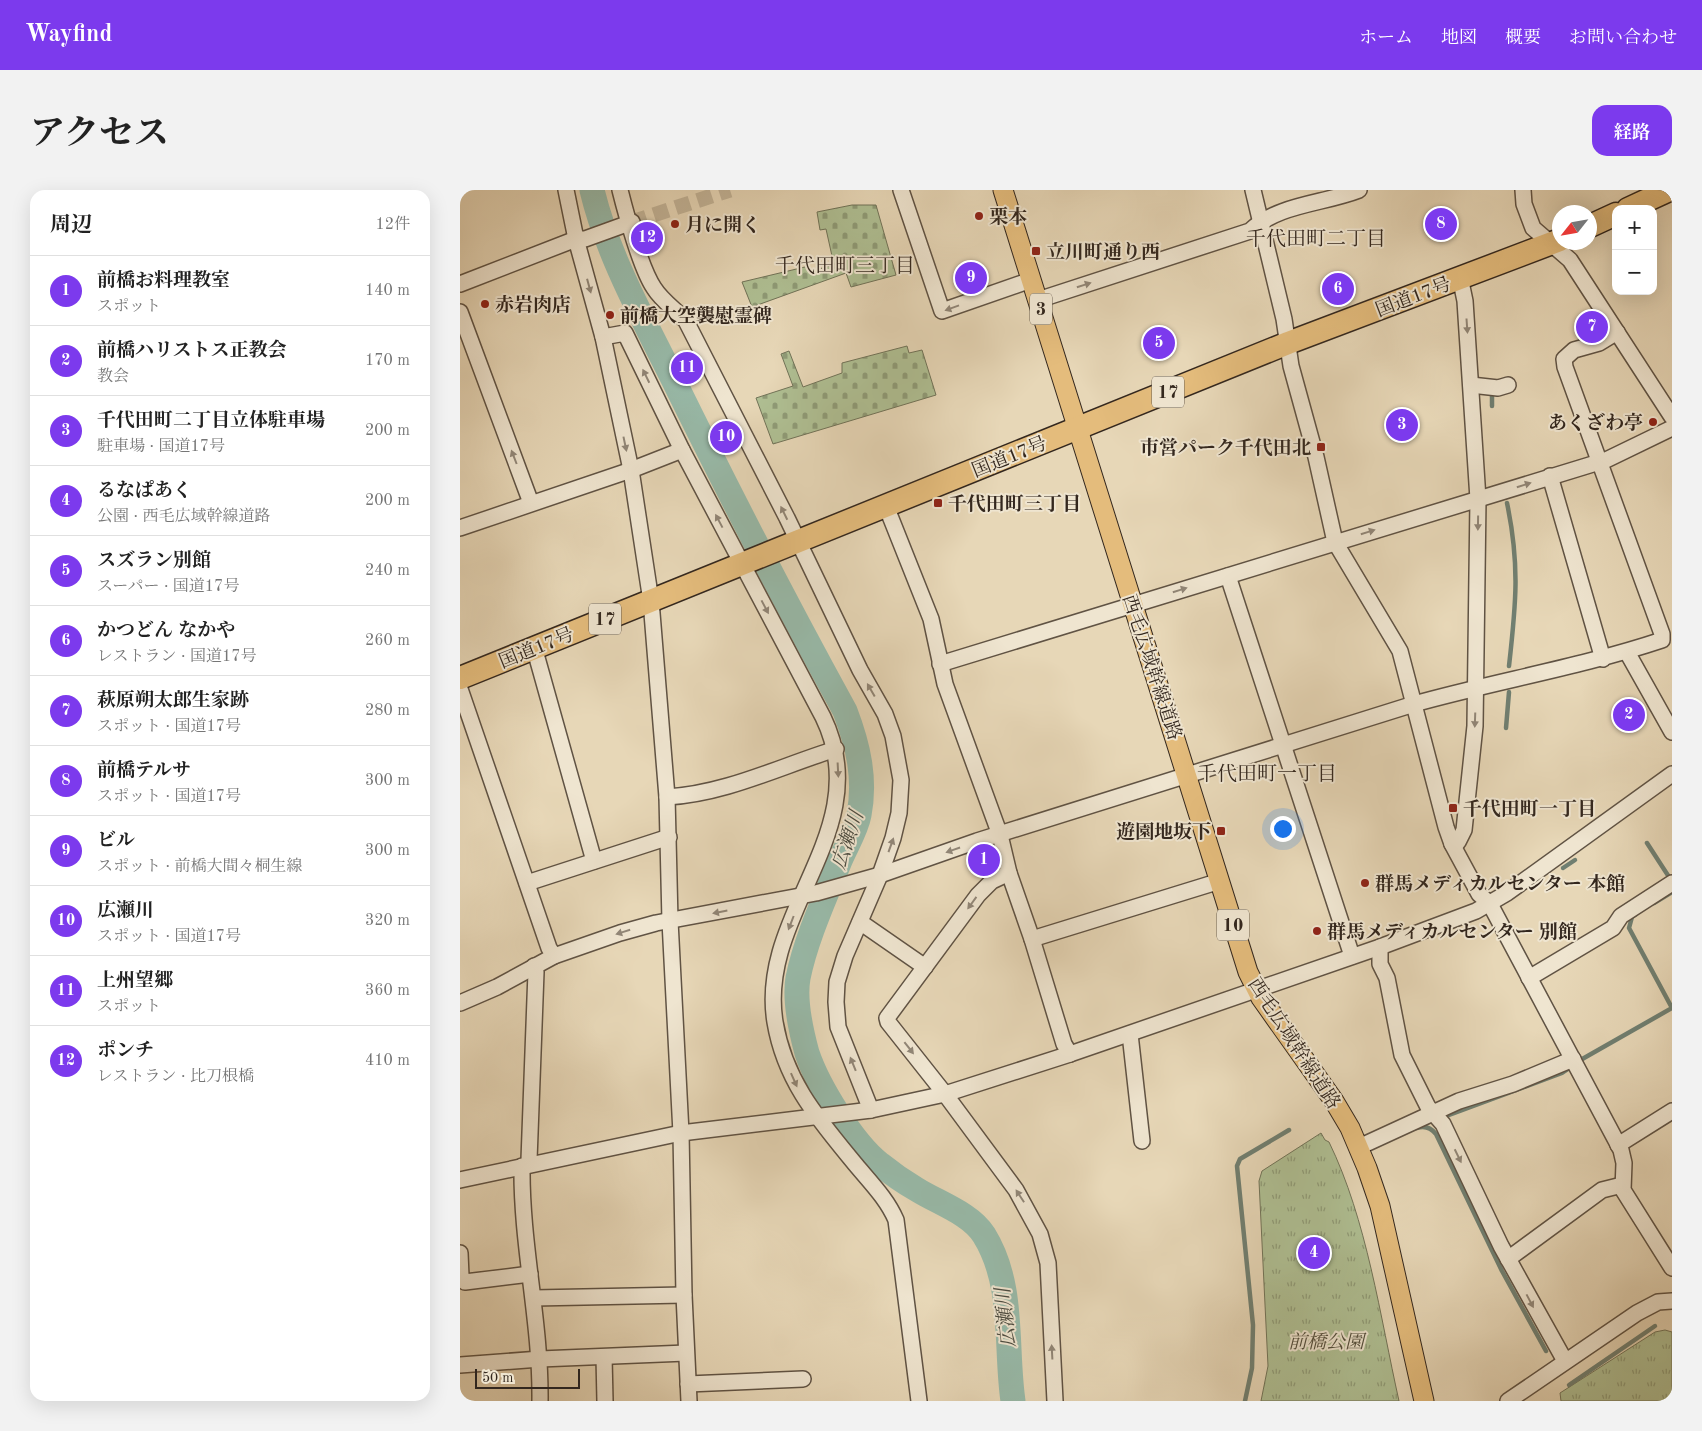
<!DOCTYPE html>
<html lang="ja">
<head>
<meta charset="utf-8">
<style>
	:root { --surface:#fff; --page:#f2f2f2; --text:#222; --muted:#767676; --line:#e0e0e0; --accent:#7c3aed }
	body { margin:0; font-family:"Old Standard TT","Noto Serif JP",serif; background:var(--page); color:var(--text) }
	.controls { position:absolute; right:15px; top:15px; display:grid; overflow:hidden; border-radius:10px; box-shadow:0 5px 20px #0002 }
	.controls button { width:45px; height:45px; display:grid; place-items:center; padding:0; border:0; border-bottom:1px solid var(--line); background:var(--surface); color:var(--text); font:25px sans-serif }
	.compass { position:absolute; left:1092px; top:15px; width:45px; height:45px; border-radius:50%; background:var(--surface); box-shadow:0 5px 20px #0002; rotate:239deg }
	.scale { position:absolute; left:15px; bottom:12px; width:105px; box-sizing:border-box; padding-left:5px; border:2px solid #33271e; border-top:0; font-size:14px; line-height:18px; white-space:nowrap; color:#33271e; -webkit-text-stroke:4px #efe5d0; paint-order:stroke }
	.you { position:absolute; left:822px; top:638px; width:18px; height:18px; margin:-12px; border:4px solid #fff; border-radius:50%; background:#1a73e8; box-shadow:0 0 0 8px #1a73e833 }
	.badge { display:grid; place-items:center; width:32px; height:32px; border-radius:50%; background:var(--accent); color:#fff; font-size:16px; font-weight:700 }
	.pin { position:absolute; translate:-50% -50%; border:2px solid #fff; box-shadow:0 1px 5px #0006 }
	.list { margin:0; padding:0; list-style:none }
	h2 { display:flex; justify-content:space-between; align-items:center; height:65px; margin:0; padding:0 20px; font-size:21px }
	h2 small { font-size:16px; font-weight:400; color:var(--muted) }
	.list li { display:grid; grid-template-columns:32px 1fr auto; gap:15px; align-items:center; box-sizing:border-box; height:70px; padding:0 20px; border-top:1px solid var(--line) }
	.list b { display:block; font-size:19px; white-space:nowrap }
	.list p { margin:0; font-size:16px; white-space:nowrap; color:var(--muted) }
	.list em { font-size:16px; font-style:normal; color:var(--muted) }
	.map { position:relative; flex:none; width:1212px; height:1211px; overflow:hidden; border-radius:15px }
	header { display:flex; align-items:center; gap:30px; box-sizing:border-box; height:70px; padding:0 25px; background:var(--accent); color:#fff }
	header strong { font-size:24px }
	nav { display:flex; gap:28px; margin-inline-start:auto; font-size:18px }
	.intro { display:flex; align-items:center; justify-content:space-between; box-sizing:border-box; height:120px; padding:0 30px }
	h1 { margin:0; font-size:35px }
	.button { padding:12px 22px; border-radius:15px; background:var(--accent); color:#fff; font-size:18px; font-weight:700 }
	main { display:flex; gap:30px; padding:0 30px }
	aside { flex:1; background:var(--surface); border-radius:15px; box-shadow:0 5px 20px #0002 }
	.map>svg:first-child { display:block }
</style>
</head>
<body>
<header>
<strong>Wayfind</strong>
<nav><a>ホーム</a><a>地図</a><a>概要</a><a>お問い合わせ</a></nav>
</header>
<div class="intro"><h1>アクセス</h1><a class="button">経路</a></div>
<main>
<aside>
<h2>周辺<small>12件</small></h2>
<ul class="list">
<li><span class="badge">1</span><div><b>前橋お料理教室</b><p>スポット</p></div><em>140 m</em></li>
<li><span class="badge">2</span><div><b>前橋ハリストス正教会</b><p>教会</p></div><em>170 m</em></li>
<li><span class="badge">3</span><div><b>千代田町二丁目立体駐車場</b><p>駐車場 · 国道17号</p></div><em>200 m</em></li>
<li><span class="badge">4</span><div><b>るなぱあく</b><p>公園 · 西毛広域幹線道路</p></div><em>200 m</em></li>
<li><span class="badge">5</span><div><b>スズラン別館</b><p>スーパー · 国道17号</p></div><em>240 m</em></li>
<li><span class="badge">6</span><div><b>かつどん なかや</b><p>レストラン · 国道17号</p></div><em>260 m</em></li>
<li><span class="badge">7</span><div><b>萩原朔太郎生家跡</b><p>スポット · 国道17号</p></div><em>280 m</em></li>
<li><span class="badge">8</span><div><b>前橋テルサ</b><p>スポット · 国道17号</p></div><em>300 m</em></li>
<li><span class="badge">9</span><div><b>ビル</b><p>スポット · 前橋大間々桐生線</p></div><em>300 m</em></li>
<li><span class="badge">10</span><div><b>広瀬川</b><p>スポット · 国道17号</p></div><em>320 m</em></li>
<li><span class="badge">11</span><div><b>上州望郷</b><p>スポット</p></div><em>360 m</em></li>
<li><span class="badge">12</span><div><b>ポンチ</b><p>レストラン · 比刀根橋</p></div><em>410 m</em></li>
</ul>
</aside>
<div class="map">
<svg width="1212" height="1211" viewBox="0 0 1212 1211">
	<defs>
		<pattern id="cemetery-stones" width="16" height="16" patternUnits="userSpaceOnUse" patternTransform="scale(1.25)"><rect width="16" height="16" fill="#afbf93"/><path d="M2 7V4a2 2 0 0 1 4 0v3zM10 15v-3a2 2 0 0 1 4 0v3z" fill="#8f9b77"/></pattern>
		<pattern id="park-tufts" width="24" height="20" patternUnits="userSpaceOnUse" patternTransform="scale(1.25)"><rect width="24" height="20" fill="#afbf93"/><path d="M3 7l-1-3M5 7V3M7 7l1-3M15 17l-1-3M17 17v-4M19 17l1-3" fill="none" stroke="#8f9b77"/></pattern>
	</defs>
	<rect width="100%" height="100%" fill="#e7d7b7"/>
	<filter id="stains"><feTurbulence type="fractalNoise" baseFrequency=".004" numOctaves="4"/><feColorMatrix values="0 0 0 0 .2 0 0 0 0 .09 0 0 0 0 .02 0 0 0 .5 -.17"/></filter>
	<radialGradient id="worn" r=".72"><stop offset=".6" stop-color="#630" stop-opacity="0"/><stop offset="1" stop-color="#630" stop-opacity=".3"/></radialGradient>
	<!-- cemetery -->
	<g fill="url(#cemetery-stones)" stroke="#717358">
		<polygon points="392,15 416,15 436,85 391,97 386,83 292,117 282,92 349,76 351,81 374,75 366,39 360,40 357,22"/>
		<polygon points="447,156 449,163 462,160 476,205 313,254 296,208 333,196 321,164 329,161 343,197 382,183 382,173"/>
	</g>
	<!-- park -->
	<g fill="url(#park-tufts)" stroke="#717358">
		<path d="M861,943L865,950L869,952C907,1030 920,1126 939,1211H801L808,1176L799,991L802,981Z"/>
		<polygon points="1205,1140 1212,1142 1212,1211 1101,1211 1100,1203 1195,1142"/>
	</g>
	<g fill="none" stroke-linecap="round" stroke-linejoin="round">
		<!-- stream -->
		<g stroke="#707f71" stroke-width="4.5">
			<polyline points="1032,206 1032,216"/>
			<path d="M1047,313C1060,375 1056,414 1049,476"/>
			<polyline points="1046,538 1049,502"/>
			<polyline points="1187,653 1211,690"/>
			<polyline points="1103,678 1115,670"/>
			<polyline points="1194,713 1212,702"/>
			<polyline points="1117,872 1212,818 1169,738 1172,727 1175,725"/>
			<polyline points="981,928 1102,883 1111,877"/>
			<path d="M957,938C965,935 971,938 976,944L1042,1081L1086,1161"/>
			<polyline points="1109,1195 1195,1136"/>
			<polyline points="785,1211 792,1178 793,1135 777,976 780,969 829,940"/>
		</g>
		<!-- river -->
		<path stroke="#98baa9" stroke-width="25" d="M132,0C148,67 184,130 214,191C269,303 325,412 385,521C398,555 406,588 399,625C396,641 385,658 379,673C364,710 346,749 338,788C334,811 341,841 347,863C358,896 393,953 420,974C431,983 444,992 456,999C478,1013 510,1023 524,1045C555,1095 545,1156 553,1211"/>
		<!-- minor-tunnel -->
		<polyline stroke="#c3b498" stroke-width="15" stroke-dasharray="15 8" stroke-linecap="butt" points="172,32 270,0"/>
		<defs>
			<g id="minor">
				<polyline points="106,0 116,49 143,147 171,280 191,411 207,607 210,731 221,943 224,1105 229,1211"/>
				<path d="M160,0C166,24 181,79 194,98C202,111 216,120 226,131L327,328L400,480L425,524L433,546L441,590L439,623L433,648L420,685L385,766L377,792L376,812L378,837L411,920"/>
				<polyline points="441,0 482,121 571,90"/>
				<polyline points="793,0 824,129 831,176 856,267 875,352 940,461 986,637 992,654 1019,704 1030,714 1161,960 1164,973 1163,1000 1212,1078"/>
				<polyline points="1063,0 1064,14 1073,38 1110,70 1212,227"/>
				<polyline points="0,94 116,49 125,49 172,32"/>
				<path d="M578,110L790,41C818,14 863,14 899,0"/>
				<polyline points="0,122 71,313"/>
				<path d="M143,147L165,143L222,260L363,527C418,640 297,722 315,832C325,892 359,930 396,975C411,993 427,1009 436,1030L459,1211"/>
				<polyline points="1011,195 1038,198 1048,195"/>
				<polyline points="1090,286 1143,469"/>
				<polyline points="426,316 471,429 485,494 540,645 549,683 572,749 604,854 610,864"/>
				<polyline points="0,338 171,280 222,260"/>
				<polyline points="768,386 892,766"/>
				<polyline points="74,457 134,671"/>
				<polyline points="1167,462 1212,542"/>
				<polyline points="480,474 1146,270 1212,238"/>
				<polyline points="0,499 89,758 94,766"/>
				<path d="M207,607C265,604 321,576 376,559"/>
				<polyline points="992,654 998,652 1004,640 1015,536 1018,309 1005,111 1000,87"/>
				<polyline points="549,683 532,691 518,705 427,828 428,832 485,904 556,1000 580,1044 588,1073 595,1211"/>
				<polyline points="67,693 209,647"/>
				<polyline points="400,732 465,777"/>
				<polyline points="572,749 760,691"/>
				<polyline points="920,757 920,774 927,788 942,865 968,917 983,934 1041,1056 1105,1171"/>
				<polyline points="1069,788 1153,738 1161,726 1212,693"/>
				<path d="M0,813L37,797L94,766L160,743L196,733L356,703L420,685L517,651L954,514C1036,491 1121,477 1202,450V444L1105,177L1104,169L1114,160L1139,153L1157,142"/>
				<polyline points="670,844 682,951"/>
				<polyline points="1158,955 1212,921"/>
				<polyline points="899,957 999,911 1053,894 1113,869"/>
				<polyline points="72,973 69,970 76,782 74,776"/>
				<path d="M62,976C61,1055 81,1132 80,1211"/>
				<polyline points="0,990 221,943 411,920 485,904 610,864 920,757 1016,721 1047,703 1212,584"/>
				<polyline points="0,1063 1,1086 5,1092 70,1084"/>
				<polyline points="1048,1069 1142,1000 1162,995"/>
				<polyline points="74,1108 224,1105"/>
				<polyline points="144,1167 145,1211"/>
				<polyline points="0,1175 80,1169 226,1163"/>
				<polyline points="228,1194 343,1189"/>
				<polyline points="1048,1211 1177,1123 1198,1112 1212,1111"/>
			</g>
			<polyline id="major" points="543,0 788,782 801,808 874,911 890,938 907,978 920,1016 964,1211"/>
			<g id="highway">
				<polyline points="1168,19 1209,0"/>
				<polyline points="1130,36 1156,24"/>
				<polyline points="0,488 828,153 1100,50"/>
			</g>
		</defs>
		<!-- minor casing -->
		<use href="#minor" stroke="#605344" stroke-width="18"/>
		<!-- major casing -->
		<use href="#major" stroke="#33271e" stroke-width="21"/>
		<!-- highway casing -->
		<use href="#highway" stroke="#33271e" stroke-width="25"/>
		<!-- minor -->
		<use href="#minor" stroke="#efe5d0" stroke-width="15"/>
		<!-- major -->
		<use href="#major" stroke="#e4bc7c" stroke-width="19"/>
		<!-- highway -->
		<use href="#highway" stroke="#e4bc7c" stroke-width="22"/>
	</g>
	<!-- one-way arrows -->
	<defs><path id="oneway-solid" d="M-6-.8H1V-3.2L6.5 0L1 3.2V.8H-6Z" transform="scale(1.25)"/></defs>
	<g fill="#918677">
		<use href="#oneway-solid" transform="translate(624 95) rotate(-18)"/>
		<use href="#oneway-solid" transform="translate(129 96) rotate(75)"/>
		<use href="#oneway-solid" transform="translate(492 118) rotate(160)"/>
		<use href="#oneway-solid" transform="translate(1007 136) rotate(86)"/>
		<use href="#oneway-solid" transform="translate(186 186) rotate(-116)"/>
		<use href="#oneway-solid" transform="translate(165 254) rotate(78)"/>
		<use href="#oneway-solid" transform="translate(54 267) rotate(-111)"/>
		<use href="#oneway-solid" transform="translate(1064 295) rotate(-17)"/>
		<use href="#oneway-solid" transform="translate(324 323) rotate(-116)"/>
		<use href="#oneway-solid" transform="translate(259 331) rotate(-118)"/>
		<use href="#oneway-solid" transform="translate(1018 333) rotate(91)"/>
		<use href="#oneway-solid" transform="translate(908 342) rotate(-17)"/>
		<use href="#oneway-solid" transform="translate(720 400) rotate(-17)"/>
		<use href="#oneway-solid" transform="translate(305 417) rotate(62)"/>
		<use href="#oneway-solid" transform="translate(411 500) rotate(-120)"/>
		<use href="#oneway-solid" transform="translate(1015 530) rotate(92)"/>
		<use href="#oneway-solid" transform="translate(378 580) rotate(87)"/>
		<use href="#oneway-solid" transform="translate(431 655) rotate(-70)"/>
		<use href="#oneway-solid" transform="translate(493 660) rotate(161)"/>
		<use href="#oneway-solid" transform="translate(512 713) rotate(126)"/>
		<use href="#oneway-solid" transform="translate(260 722) rotate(169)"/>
		<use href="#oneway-solid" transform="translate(331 733) rotate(111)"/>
		<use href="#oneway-solid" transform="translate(163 742) rotate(163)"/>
		<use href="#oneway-solid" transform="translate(449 858) rotate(52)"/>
		<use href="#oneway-solid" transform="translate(393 874) rotate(-112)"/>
		<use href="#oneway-solid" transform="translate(334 890) rotate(66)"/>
		<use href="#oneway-solid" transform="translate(998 966) rotate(64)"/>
		<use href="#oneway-solid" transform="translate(560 1006) rotate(-123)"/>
		<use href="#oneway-solid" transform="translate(1070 1111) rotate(62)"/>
		<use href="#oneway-solid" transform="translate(592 1162) rotate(-93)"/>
	</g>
	<!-- markers -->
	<g fill="#8f2418" stroke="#efe5d0" stroke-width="2">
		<circle cx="519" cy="26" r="5"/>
		<circle cx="215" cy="34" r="5"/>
		<rect x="571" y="56" width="10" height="10" rx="2.5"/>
		<circle cx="25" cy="114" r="5"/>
		<circle cx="150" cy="125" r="5"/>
		<circle cx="1193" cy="232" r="5"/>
		<rect x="856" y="252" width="10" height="10" rx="2.5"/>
		<rect x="473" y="308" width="10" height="10" rx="2.5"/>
		<rect x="988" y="613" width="10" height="10" rx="2.5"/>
		<rect x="756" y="636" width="10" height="10" rx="2.5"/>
		<circle cx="905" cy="693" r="5"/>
		<circle cx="857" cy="741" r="5"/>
	</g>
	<g text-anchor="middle" stroke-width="4" stroke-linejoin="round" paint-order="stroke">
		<!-- shield labels -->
		<g fill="#efe5d0" stroke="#6b6053" stroke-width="1">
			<rect x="570" y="103.5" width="22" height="31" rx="4"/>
			<rect x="692" y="186.5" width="32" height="31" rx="4"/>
			<rect x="129" y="413.5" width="32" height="31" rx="4"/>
			<rect x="757" y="719.5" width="32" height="31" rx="4"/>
		</g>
		<g font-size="18" font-weight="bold" fill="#33271e">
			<text x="581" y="125">3</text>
			<text x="708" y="208">17</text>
			<text x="145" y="435">17</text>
			<text x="773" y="741">10</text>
		</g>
		<!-- poi labels -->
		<g font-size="19" font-weight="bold" fill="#33271e" stroke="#efe5d0" text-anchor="start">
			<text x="529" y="33">栗本</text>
			<text x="225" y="41">月に開く</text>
			<text x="586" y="68">立川町通り西</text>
			<text x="35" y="121">赤岩肉店</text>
			<text x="160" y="132">前橋大空襲慰霊碑</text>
			<text x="1183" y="239" text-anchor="end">あくざわ亭</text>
			<text x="851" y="264" text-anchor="end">市営パーク千代田北</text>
			<text x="488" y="320">千代田町三丁目</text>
			<text x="1003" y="625">千代田町一丁目</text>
			<text x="751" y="648" text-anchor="end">遊園地坂下</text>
			<text x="915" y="700">群馬メディカルセンター 本館</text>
			<text x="867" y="748">群馬メディカルセンター 別館</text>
		</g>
		<!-- street labels -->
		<g font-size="19" fill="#33271e" stroke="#efe5d0">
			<text transform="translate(953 106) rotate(-21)" y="7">国道17号</text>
			<text transform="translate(549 266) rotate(-22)" y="7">国道17号</text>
			<text transform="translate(76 457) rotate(-22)" y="7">国道17号</text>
			<text transform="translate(693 477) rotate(72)" y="7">西毛広域幹線道路</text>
			<text transform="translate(835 853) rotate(57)" y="7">西毛広域幹線道路</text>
		</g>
		<!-- park labels -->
		<g font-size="19" font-style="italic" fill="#524d3b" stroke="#efe5d0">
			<text x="866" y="1158">前橋公園</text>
		</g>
		<!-- neighbourhood labels -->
		<g font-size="20" fill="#33271e" stroke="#efe5d0">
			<text x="856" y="55">千代田町二丁目</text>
			<text x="385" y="82">千代田町三丁目</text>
			<text x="807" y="590">千代田町一丁目</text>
		</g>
		<!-- water labels -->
		<g font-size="20" font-style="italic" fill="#4c4c41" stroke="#efe5d0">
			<text transform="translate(387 650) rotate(-71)" y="7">広瀬川</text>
			<text transform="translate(545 1128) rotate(-96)" y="7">広瀬川</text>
		</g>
	</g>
	<rect width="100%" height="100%" filter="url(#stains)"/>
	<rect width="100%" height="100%" fill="url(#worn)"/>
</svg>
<div class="controls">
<button>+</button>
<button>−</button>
</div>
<svg class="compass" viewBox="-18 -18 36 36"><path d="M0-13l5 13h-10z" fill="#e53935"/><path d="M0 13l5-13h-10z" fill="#767676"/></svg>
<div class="scale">50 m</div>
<div class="you"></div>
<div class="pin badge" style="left:524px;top:670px">1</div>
<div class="pin badge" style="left:1169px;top:525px">2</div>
<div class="pin badge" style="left:942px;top:235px">3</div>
<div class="pin badge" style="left:854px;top:1063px">4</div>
<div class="pin badge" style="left:699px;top:153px">5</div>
<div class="pin badge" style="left:878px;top:99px">6</div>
<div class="pin badge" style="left:1132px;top:137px">7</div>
<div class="pin badge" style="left:981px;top:34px">8</div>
<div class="pin badge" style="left:511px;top:88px">9</div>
<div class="pin badge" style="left:266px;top:247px">10</div>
<div class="pin badge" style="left:227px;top:178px">11</div>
<div class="pin badge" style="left:187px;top:48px">12</div>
</div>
</main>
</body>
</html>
